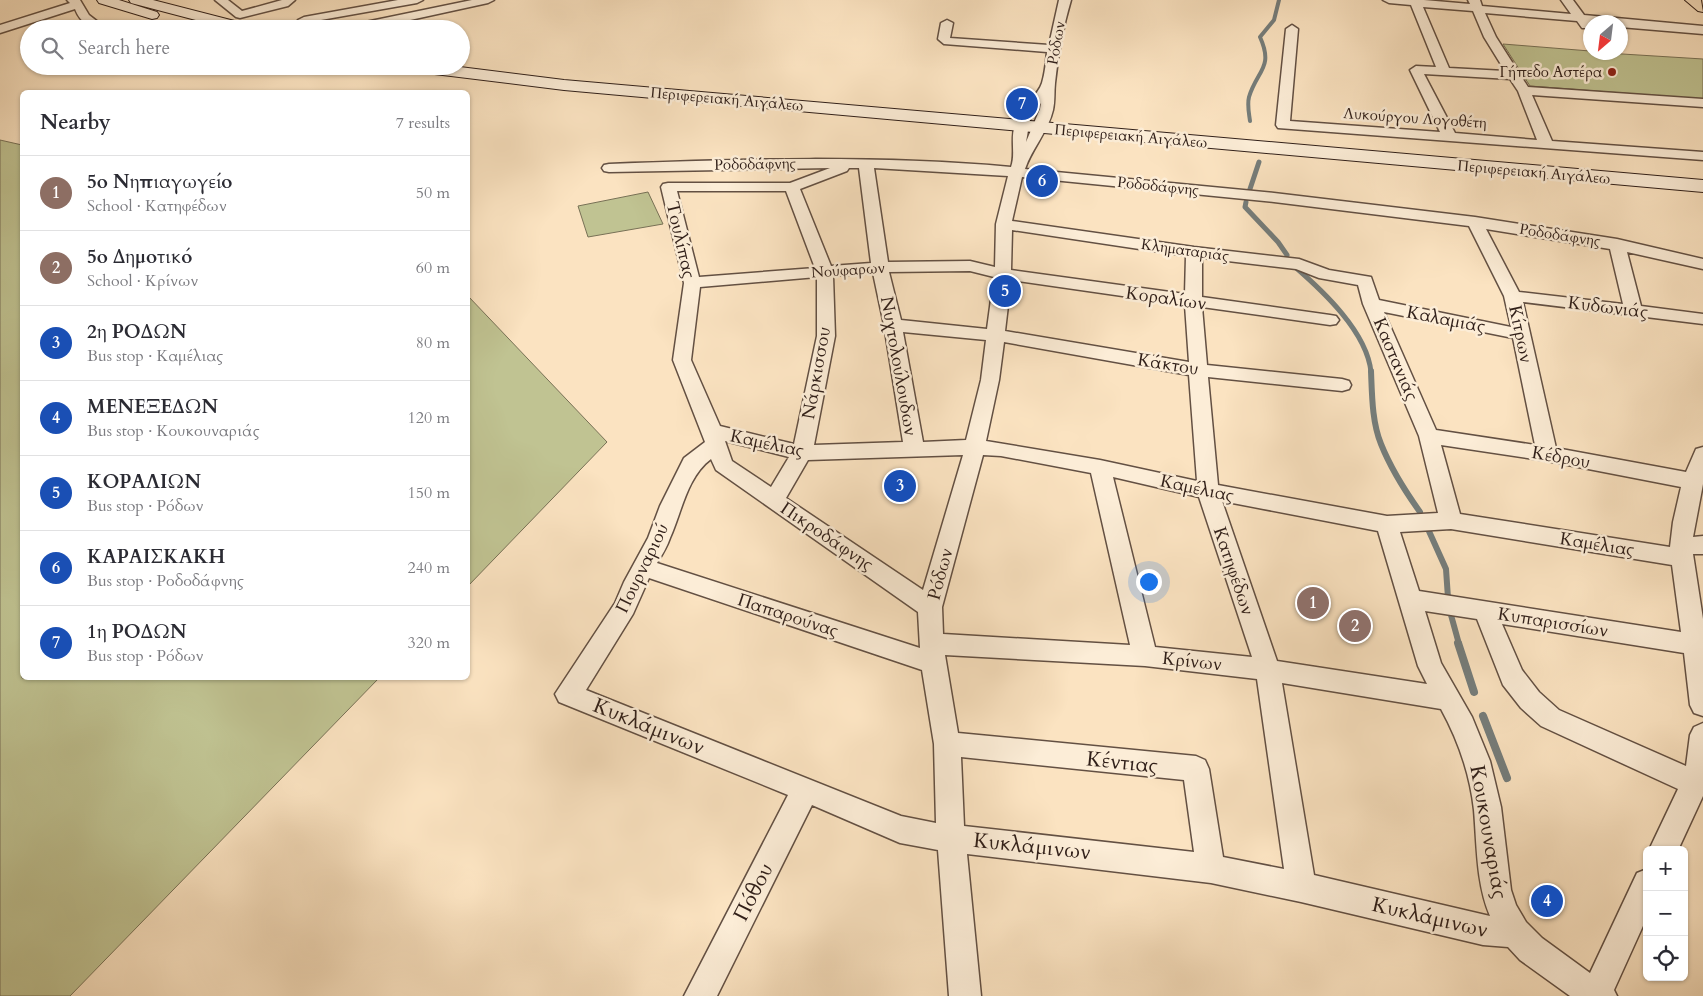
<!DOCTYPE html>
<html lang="en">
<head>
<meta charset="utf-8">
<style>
	:root { --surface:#fff; --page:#f2f2f3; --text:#2b2b33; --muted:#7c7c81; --line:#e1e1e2; --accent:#8f2418 }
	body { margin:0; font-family:Cardo,serif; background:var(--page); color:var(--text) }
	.controls { position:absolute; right:15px; bottom:15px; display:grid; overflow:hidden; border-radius:8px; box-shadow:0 1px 4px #0004 }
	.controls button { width:45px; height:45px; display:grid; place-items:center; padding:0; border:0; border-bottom:1px solid var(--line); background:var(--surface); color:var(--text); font:25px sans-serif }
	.compass { position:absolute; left:1583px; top:15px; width:45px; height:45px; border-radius:50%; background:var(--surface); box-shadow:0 1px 4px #0004; rotate:208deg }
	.you { position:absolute; left:1148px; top:581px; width:18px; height:18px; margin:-12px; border:4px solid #fff; border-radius:50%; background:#1a73e8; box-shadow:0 0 0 8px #1a73e833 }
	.badge { display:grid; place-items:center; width:32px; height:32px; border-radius:50%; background:var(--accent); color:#fff; font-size:16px; font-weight:700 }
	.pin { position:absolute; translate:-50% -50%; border:2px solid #fff; box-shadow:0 1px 5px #0006 }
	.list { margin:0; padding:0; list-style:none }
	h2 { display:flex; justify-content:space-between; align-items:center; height:65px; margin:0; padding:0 20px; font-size:21px }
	h2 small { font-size:16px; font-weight:400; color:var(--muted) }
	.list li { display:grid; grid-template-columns:32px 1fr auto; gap:15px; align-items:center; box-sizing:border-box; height:75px; padding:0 20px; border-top:1px solid var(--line) }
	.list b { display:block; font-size:19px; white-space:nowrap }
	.list p { margin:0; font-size:16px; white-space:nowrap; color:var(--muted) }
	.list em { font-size:16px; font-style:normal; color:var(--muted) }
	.icon { flex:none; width:28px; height:28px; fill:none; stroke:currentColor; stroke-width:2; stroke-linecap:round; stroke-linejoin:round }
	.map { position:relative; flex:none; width:1703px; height:996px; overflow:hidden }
	.search { position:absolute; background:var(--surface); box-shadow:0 1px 4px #0004; left:20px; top:20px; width:450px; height:55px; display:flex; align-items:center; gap:12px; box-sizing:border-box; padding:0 18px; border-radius:28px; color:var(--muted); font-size:19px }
	.panel { position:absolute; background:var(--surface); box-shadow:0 1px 4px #0004; left:20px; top:90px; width:450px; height:590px; border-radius:8px }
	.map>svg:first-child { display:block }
</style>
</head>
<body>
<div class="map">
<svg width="1703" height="996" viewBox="0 0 1703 996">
	<rect width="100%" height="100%" fill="#fbe3c1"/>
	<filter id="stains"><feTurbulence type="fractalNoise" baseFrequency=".004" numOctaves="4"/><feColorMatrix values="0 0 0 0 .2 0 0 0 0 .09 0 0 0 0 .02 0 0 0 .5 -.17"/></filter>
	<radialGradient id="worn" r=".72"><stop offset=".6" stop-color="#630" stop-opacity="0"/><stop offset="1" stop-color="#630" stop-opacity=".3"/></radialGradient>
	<!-- green -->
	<g fill="#c0c392" stroke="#787156">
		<polygon points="1503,44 1590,51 1590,52 1703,59 1703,99 1530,86"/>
		<polygon points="0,140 22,145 22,678 379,678 70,996 0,996"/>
		<polygon points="648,192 663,224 588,237 578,206"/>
		<polygon points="468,296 607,442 468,586"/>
	</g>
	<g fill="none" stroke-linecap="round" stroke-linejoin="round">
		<!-- stream-far3 -->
		<path stroke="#757d7b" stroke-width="4" d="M1250,121C1249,113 1247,105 1249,97C1257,70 1274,68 1260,37L1274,20L1279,0"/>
		<!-- stream-far2 -->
		<g stroke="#757d7b" stroke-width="5">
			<polyline points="1249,192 1259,162"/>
			<polyline points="1246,202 1245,207 1278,242 1287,255"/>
			<path d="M1294,266C1323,291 1367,332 1371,372"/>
		</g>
		<!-- stream-far1 -->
		<g stroke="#757d7b" stroke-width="6">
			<path d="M1371,371C1372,395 1372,422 1381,444C1391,469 1405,491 1420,512"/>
			<polyline points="1428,529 1446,569 1448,598"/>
			<polyline points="1451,615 1459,644"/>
		</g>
		<!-- stream -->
		<g stroke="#757d7b" stroke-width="8">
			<polyline points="1458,643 1474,692"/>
			<polyline points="1483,716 1507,778"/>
		</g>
		<defs>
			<g id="street">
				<path d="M67,0H80L89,15L107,29C91,29 81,24 75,9L0,33V25L70,3Z"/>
				<polygon points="215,0 228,0 242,11 282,0 295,0 288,6 240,18 236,17"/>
				<polygon points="398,0 423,0 417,3 304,23 298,20 304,17"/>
				<polygon points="472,0 494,0 488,3 369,29 345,29 351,25"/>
				<path d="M1059,0H1071C1063,27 1058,55 1055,83C1054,92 1055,101 1053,110C1048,132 1032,148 1025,169L1274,193L1475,217L1617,239L1703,259V269L1627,252L1641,306L1703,314V324L1523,302L1556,448L1686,472L1696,449L1703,447V484L1693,537L1703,536V554H1693L1703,619V716L1694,713L1690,705L1684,653L1502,624L1522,670L1539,692L1559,710L1686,766L1690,735L1694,727L1703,723V796L1678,850H1649L1678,789L1541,726L1521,708L1503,685L1477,619L1425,611L1441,663L1472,717L1490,761L1501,807L1511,890L1516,905L1526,922L1542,938L1590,973L1637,873L1647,869V917L1614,990L1617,996H1570L1520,960L1508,947L1483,945L1301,902L1211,883L967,854L981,996H949L938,850L900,843L812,805L717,996H684L788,795L559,702L555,694L615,603L624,582L648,538L660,506L684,458L705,442L673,360L684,283L661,187L663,184L668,183H790L830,168L609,172L604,171L602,168L604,165L609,164C743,159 877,155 1011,167C1016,154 1010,139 1015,125C1020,108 1038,96 1042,83C1045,73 1046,62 1047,52L944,44L938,39L941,23L947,20L953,23L950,38L1049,45ZM1041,103L1040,109L1026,142L1030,119ZM849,168H859L871,263L831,266L800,189L847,171ZM874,168L1008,176L996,224L995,267L970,261L888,262ZM1022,177L1274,202L1469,226L1504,296L1511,327L1379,300L1371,277L1329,270L1299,259L1194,247L1012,221ZM677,191H786L815,268L699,277ZM1486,229L1610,249L1623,304L1519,292ZM1012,230L1186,256L1185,294L1011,270ZM1202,258L1296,269L1319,278L1358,285L1363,304L1419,436L1438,513L1387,516L1218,485L1208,377L1342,391L1349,389L1351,385L1349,381L1342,379L1207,365L1202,307L1330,325L1336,324L1339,320L1336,316L1330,315L1202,297ZM970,271L994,277L987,329L901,320L889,272ZM873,273L884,325L903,442L814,445L835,336L833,276ZM817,277V336L794,444L720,426L691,360L700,287ZM1011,280L1185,305L1189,362L1005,331ZM1384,312L1513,338L1535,445L1436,430ZM903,332L986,340L981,380L966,440L923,442ZM1004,342L1189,375L1197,481L1100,460L986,441L999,380ZM725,441L789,457L771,487L732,461ZM1441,445L1547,461L1681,487L1673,522L1670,547L1460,514ZM963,455L923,590L786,498L808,460ZM983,455L1001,456L1091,473L1130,645L943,634L942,607ZM711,459L716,470L918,612L920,648L657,563C662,555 667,547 670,538C682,511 687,477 711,459ZM1113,477L1199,497L1252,657L1155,647ZM1222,501L1378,531L1418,666L1427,684L1277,661ZM1451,529L1672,565L1681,632L1419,591L1400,532ZM649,578L922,670L934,744L936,823L901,816L586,690L633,614ZM945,655L1145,666L1257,679L1284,869L1223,857L1209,769L1205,760L1196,756L958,733ZM1282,683L1441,709C1458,740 1470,774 1474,810C1477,845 1476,883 1490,916L1314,875ZM961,757L1184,780L1194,852L964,826Z"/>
				<path d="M1383,0H1424L1470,4L1468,0H1480L1482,6L1571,14L1561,0H1573L1584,15L1703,26V34L1620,27V22L1589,23L1590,28H1582L1577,21L1485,13L1496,37L1528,87L1703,99V107L1532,95L1552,141L1703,152V160L1278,128L1276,125L1286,29L1292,25L1298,29L1290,121L1440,132L1410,70L1416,66L1436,67L1411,5L1389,3ZM1423,7L1473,11L1484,37L1505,71L1449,68ZM1424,74L1510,79L1518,91L1537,140L1455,133Z"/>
			</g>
			<g id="secondary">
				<polygon points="97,0 119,0 157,12 159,15 157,18 152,19 99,3"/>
				<polygon points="129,0 153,0 254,26 256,29 230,29 131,3"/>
				<polygon points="402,66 452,66 564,80 1703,180 1703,192 564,90 410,71 404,69"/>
			</g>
			<polygon id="primary" points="1685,0 1701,0 1703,12 1698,11"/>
		</defs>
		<!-- street casing -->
		<use href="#street" stroke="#635043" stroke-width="3"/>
		<!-- secondary casing -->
		<use href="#secondary" stroke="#301f19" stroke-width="2"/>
		<!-- primary casing -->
		<use href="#primary" stroke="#301f19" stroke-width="2"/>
		<!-- street -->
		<use href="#street" fill="#fcedd7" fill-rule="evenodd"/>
		<!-- secondary -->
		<use href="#secondary" fill="#fcedd7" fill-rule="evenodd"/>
		<!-- primary -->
		<use href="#primary" fill="#fbe3c1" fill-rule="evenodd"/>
	</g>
	<!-- markers -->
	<circle fill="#8f2418" stroke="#fcedd7" stroke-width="2" cx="1612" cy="72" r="5"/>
	<g text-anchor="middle" stroke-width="5" stroke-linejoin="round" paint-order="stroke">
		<!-- far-street labels -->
		<g font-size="15" fill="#301f19" stroke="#fcedd7">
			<text transform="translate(1056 43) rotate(-80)" y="5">Ρόδων</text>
			<text transform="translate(727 99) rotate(5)" y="5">Περιφερειακή Αιγάλεω</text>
			<text transform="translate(1415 118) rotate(4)" y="5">Λυκούργου Λογοθέτη</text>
			<text transform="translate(1131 136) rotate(5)" y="5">Περιφερειακή Αιγάλεω</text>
			<text transform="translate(755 164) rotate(-1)" y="5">Ροδοδάφνης</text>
			<text transform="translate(1534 172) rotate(5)" y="5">Περιφερειακή Αιγάλεω</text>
			<text transform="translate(1158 186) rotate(6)" y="5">Ροδοδάφνης</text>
			<text transform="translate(1560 235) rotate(9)" y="5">Ροδοδάφνης</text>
			<text transform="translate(1185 250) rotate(8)" y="5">Κληματαριάς</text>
			<text transform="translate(848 270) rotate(-4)" y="5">Νούφαρων</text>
		</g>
		<!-- far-poi labels -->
		<g font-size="15" fill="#301f19" stroke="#fcedd7" text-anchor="end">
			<text x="1602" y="77">Γήπεδο Αστέρα</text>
		</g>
		<!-- street labels -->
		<g font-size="18" fill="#301f19" stroke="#fcedd7">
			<text transform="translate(681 240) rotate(77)" y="6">Τουλίπας</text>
			<text transform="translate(1166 298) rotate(8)" y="6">Κοραλίων</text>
			<text transform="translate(1608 307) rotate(7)" y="6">Κυδωνιάς</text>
			<text transform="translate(1446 319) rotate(11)" y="6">Καλαμιάς</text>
			<text transform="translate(1521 334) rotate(78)" y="6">Κίτρων</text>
			<text transform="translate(1396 359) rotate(67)" y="6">Καστανιάς</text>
			<text transform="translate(1168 364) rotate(9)" y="6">Κάκτου</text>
			<text transform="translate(899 366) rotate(80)" y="6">Νυχτολούλουδων</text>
			<text transform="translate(816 373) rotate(-80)" y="6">Νάρκισσου</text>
			<text transform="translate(767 443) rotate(12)" y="6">Καμέλιας</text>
			<text transform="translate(1561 457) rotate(10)" y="6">Κέδρου</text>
			<text transform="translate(1197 488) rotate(12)" y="6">Καμέλιας</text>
			<text transform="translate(827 536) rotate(34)" y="6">Πικροδάφνης</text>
			<text transform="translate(1597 544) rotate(9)" y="6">Καμέλιας</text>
			<text transform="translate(642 568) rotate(-64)" y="6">Πουρναριού</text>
			<text transform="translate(1234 571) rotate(71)" y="6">Κατηφέδων</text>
			<text transform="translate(940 574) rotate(-75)" y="6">Ρόδων</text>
			<text transform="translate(788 615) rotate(18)" y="6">Παπαρούνας</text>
			<text transform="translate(1553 622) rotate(9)" y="6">Κυπαρισσίων</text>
			<text transform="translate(1192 661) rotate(6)" y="6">Κρίνων</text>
		</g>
		<!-- near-street labels -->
		<g font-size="21" fill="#301f19" stroke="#fcedd7">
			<text transform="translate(649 726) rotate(22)" y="7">Κυκλάμινων</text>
			<text transform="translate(1122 762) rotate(6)" y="7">Κέντιας</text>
			<text transform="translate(1489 832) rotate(80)" y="7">Κουκουναριάς</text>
			<text transform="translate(1032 846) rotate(6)" y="7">Κυκλάμινων</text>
			<text transform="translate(753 892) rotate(-63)" y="7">Πόθου</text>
			<text transform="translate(1430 917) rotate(13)" y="7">Κυκλάμινων</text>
		</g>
	</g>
	<rect width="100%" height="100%" filter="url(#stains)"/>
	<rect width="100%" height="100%" fill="url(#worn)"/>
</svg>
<div class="controls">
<button>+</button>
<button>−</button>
<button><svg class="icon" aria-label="locate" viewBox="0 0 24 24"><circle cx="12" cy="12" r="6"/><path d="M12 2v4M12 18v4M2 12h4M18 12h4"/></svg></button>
</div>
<svg class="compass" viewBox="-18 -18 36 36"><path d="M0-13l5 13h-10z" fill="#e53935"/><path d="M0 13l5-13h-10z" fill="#7c7c81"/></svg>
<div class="you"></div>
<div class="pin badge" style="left:1313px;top:603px;background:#8d6e63">1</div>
<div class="pin badge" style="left:1355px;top:626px;background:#8d6e63">2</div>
<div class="pin badge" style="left:900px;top:486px;background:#1a4fb4">3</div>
<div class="pin badge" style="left:1547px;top:901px;background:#1a4fb4">4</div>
<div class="pin badge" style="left:1005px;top:291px;background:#1a4fb4">5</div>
<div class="pin badge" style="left:1042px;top:181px;background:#1a4fb4">6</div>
<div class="pin badge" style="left:1022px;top:104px;background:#1a4fb4">7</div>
<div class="search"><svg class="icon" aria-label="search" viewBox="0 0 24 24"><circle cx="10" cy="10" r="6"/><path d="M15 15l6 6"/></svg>Search here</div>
<section class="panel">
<h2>Nearby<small>7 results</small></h2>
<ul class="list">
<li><span class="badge" style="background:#8d6e63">1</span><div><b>5ο Νηπιαγωγείο</b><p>School · Κατηφέδων</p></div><em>50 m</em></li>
<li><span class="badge" style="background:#8d6e63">2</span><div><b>5ο Δημοτικό</b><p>School · Κρίνων</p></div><em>60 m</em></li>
<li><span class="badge" style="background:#1a4fb4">3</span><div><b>2η ΡΟΔΩΝ</b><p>Bus stop · Καμέλιας</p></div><em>80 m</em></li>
<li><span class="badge" style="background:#1a4fb4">4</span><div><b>ΜΕΝΕΞΕΔΩΝ</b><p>Bus stop · Κουκουναριάς</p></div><em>120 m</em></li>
<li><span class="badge" style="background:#1a4fb4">5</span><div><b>ΚΟΡΑΛΙΩΝ</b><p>Bus stop · Ρόδων</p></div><em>150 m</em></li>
<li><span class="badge" style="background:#1a4fb4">6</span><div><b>ΚΑΡΑΙΣΚΑΚΗ</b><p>Bus stop · Ροδοδάφνης</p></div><em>240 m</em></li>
<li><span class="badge" style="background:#1a4fb4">7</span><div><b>1η ΡΟΔΩΝ</b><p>Bus stop · Ρόδων</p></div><em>320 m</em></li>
</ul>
</section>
</div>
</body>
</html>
